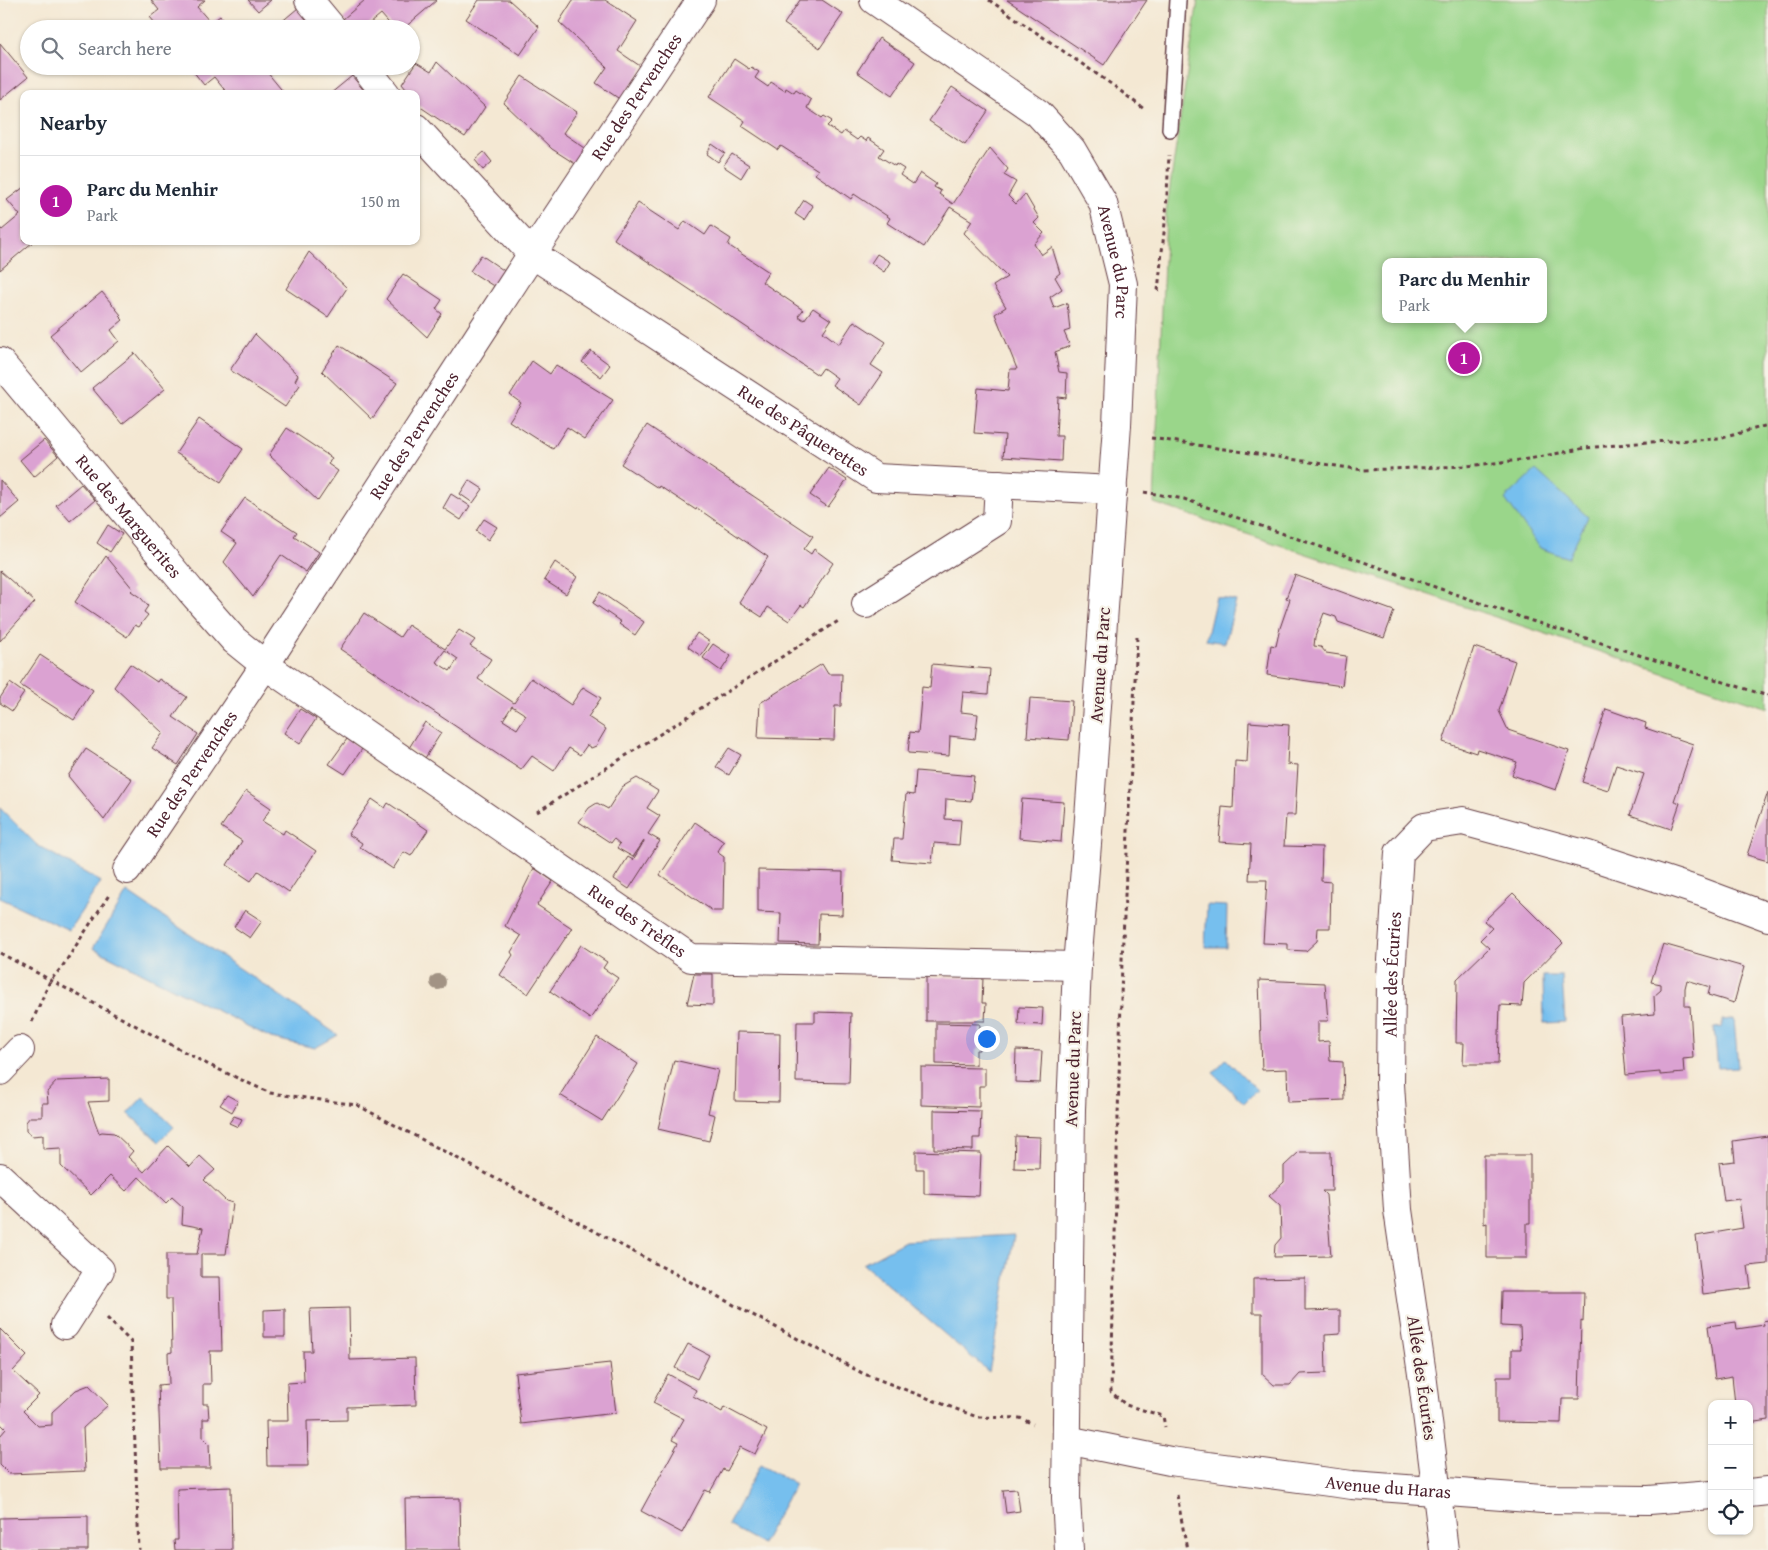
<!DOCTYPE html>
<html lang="en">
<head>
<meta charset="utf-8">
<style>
	:root { --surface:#fff; --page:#f6f6f7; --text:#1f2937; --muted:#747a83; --line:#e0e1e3; --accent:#b5179e }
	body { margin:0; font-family:"Gentium Book Plus",serif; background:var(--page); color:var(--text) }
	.controls { position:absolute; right:15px; bottom:15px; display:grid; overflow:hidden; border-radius:10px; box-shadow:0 1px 4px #0004 }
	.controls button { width:45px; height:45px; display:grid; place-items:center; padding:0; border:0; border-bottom:1px solid var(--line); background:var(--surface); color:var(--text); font:25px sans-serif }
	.you { position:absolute; left:986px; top:1038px; width:18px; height:18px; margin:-12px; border:4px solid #fff; border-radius:50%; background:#1a73e8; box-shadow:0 0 0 8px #1a73e833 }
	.badge { display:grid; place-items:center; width:32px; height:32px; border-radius:50%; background:var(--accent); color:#fff; font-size:16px; font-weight:700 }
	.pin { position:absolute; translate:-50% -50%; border:2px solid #fff; box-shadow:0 1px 5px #0006 }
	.popup { position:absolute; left:1382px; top:258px; width:165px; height:65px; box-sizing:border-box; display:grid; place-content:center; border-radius:10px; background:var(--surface); filter:drop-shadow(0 1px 4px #0005); font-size:16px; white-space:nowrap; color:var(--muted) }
	.popup b { font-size:19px; color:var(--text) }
	.popup::after { content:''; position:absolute; left:50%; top:100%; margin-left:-10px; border:10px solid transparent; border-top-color:var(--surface) }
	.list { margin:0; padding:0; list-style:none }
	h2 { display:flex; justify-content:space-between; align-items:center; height:65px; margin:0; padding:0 20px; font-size:21px }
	h2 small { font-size:16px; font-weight:400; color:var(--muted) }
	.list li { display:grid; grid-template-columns:32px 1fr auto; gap:15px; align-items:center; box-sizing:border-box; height:90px; padding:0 20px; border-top:1px solid var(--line) }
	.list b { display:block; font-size:19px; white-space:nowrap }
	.list p { margin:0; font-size:16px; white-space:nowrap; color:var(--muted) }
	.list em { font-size:16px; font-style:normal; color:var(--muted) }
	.icon { flex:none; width:28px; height:28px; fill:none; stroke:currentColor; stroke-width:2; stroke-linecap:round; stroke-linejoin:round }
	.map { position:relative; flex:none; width:1768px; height:1550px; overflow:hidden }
	.search { position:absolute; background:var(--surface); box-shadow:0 1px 4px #0004; left:20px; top:20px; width:400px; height:55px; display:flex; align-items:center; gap:12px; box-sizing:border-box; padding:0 18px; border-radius:28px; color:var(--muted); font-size:19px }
	.panel { position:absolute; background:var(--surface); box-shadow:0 1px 4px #0004; left:20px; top:90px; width:400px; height:155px; border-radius:10px }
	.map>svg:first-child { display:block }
</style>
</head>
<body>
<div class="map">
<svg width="1768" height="1550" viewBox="0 0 1768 1550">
	<rect width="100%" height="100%" fill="#f7f3e8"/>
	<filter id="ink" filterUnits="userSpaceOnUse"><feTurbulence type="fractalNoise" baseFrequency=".02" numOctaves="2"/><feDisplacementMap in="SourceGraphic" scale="10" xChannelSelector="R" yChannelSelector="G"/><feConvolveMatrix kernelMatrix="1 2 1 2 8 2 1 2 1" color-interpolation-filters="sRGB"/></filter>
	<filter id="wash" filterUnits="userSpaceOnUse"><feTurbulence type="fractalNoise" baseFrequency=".0096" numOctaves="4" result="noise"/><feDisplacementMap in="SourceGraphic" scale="20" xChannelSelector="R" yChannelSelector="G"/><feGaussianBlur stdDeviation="1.12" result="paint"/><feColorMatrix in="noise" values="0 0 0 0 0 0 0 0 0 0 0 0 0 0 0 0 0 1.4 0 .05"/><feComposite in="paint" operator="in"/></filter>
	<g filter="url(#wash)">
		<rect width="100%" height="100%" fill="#f4e8d3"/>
		<!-- green -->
		<path fill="#9ad68a" stroke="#727a5a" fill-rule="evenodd" d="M1198,0H1768V708L1154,503L1166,213ZM1385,262H1543V319H1385Z"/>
		<!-- water -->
		<g fill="#76bfee" stroke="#606f8c">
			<polygon points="1536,470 1588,517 1568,558 1540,548 1505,499"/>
			<polygon points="1216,597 1236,601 1225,643 1206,640"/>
			<polygon points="0,808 37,845 101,882 69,930 0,898"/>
			<polygon points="127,892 338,1035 315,1048 271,1038 93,948"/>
			<polygon points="1207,905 1227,906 1226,947 1205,947"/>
			<polygon points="1543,976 1562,976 1565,1022 1544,1023"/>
			<polygon points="1734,1019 1738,1067 1718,1068 1714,1028 1722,1027 1722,1020"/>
			<polygon points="1226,1059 1257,1090 1244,1103 1213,1073"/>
			<polygon points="143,1097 174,1127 159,1142 128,1113"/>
			<polygon points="1014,1235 989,1372 863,1264 905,1241"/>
			<polygon points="760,1465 795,1484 762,1544 728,1525"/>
		</g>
		<g id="blocks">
			<!-- building -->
			<g fill="#dba2d2" fill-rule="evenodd">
				<polygon points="151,0 205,0 197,7 211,23 220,16 231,29 160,29 150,17 159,10"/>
				<polygon points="248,0 271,0 258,11"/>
				<polygon points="365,0 437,0 403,29 394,29 381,14 363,29 351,29 343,19"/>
				<polygon points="479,0 509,0 539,27 520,55 466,19"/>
				<polygon points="573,0 605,0 637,21 618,51 643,68 621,100 596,83 607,67 559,22"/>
				<polygon points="800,0 822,0 843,14 820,48 784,24"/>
				<polygon points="1007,0 1147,0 1104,65"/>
				<polygon points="298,8 312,24 307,29 273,29"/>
				<polygon points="879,38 915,62 892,96 857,72"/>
				<polygon points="0,43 28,77 0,100"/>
				<polygon points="734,59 749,69 751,67 759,72 755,78 768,87 771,82 785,91 786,88 794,93 796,90 811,100 807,108 822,118 824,116 832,121 827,126 841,135 844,131 857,140 860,137 866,141 868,138 884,149 879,156 895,166 896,164 904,169 900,175 913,184 920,173 936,184 934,187 941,191 939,194 953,204 990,148 1008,169 1004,175 1016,182 1008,196 1016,204 1025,194 1039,218 1034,223 1044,233 1034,244 1041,255 1052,247 1060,273 1055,277 1062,289 1050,297 1054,308 1067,303 1070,330 1064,332 1070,346 1055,352 1059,372 1067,373 1066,398 1058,397 1056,436 1062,436 1061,461 1003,457 1005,435 974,433 978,388 1008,391 1010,369 1017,369 995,314 1006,307 993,286 1007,277 964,233 972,221 950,207 924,247 887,223 890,218 854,194 851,199 815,174 818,170 781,146 778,150 742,126 745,121 709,97"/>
				<polygon points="437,62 485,107 465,137 416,104 416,94 410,94 402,84 416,63 431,72"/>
				<polygon points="189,66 262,66 285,94 228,94 214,77 204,85"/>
				<polygon points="352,76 366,93 330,94"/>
				<polygon points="522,76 577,112 563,133 588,150 577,165 552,149 504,103"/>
				<polygon points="952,87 988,111 965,145 929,121"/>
				<polygon points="712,144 725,153 718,162 707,154"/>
				<polygon points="484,152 492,162 483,170 475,160"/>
				<polygon points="732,154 749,165 741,178 723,166"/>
				<polygon points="24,187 24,241 34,241 0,270 0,228 2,230 20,215 7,200"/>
				<polygon points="804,200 813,206 804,220 795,214"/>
				<polygon points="638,203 679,230 685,221 705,235 711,226 731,239 728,245 769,272 762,282 803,310 798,316 804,320 813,308 831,320 823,332 839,344 854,321 886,342 871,365 883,373 861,405 832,385 837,378 823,368 818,375 614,239"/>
				<polygon points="309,252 347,288 328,317 286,289"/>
				<polygon points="877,254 890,262 884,272 871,263"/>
				<polygon points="481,255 506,272 495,287 470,271"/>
				<polygon points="403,274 442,300 436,309 442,314 427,337 386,299"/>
				<polygon points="102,292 121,315 119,316 123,320 111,330 119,341 81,373 50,335"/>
				<polygon points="255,334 298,375 295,381 300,385 285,407 230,370"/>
				<polygon points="339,345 397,383 372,419 322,371"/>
				<polygon points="591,351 610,365 601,377 582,362"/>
				<polygon points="135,353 165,389 122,424 92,388"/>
				<polygon points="532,361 550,374 556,365 613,400 585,439 567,427 553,449 509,421 521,403 510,395"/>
				<polygon points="199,419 243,449 221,482 176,453"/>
				<polygon points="647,425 813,536 804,549 811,554 814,549 833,563 804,607 801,605 789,621 768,607 762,617 739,602 768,557 697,508 696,510 659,486 658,488 621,464"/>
				<polygon points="287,428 332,458 328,464 338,471 318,501 269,455"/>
				<polygon points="44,440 58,456 34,477 20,460"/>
				<polygon points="829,468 847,480 828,507 810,495"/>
				<polygon points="0,480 19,502 0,518"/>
				<polygon points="469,480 483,489 473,503 460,494"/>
				<polygon points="81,484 95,500 70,521 56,505"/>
				<polygon points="451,494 470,506 461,520 443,508"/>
				<polygon points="245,498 297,532 294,536 319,552 306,572 281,555 253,597 224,562 237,543 221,532"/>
				<polygon points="484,519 497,527 488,540 476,531"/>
				<polygon points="108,525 122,534 110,552 97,543"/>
				<polygon points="106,556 133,589 131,591 141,598 148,606 144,612 148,615 144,620 139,627 135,625 127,637 75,602"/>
				<polygon points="555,562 577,577 566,594 544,580"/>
				<polygon points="0,571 35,602 0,641"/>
				<polygon points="1295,575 1394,611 1384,638 1338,622 1336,617 1324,613 1315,637 1314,646 1321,647 1326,653 1346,656 1342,686 1267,675 1271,645 1276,646 1280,628 1290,599 1286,598"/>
				<polygon points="600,592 644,622 635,635 619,624 621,622 593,603"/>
				<path d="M364,613L400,637L408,625L445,649L459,630L475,640L470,646L491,659L478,679L514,703L531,678L571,705L583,687L601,698L588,717L606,729L596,746L591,748L587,745L580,755L569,748L554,771L532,756L521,770L340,649ZM445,650L458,659L450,671L436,662ZM512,706L526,715L517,729L503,720Z"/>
				<polygon points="697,633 710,642 701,656 688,647"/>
				<polygon points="713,644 731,656 721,671 703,658"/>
				<polygon points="1474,647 1515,661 1499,711 1508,730 1569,751 1556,790 1512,775 1517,762 1477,749 1476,753 1443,742"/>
				<polygon points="40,655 93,690 74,720 20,685"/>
				<polygon points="130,664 157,682 159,679 187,697 173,717 198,734 178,765 152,748 163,733 114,687"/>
				<polygon points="822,664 828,674 842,674 841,706 835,706 834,740 758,738 760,703"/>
				<polygon points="932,664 990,669 988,694 963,692 961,712 978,714 975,739 950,736 949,756 908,753 910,732 918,733 922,687 930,688"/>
				<polygon points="10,683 24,693 12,711 0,703 0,698"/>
				<polygon points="1030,698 1072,701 1069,740 1027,737"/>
				<polygon points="300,709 316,719 300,744 284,733"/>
				<polygon points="1606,709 1646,723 1645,728 1693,744 1674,801 1680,803 1671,829 1630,815 1644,774 1616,765 1608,790 1582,782"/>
				<polygon points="425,722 441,733 425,758 409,748"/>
				<polygon points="1249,722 1289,725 1287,764 1298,765 1295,815 1286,815 1284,846 1322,847 1321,881 1331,882 1330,928 1318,928 1317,941 1306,951 1288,950 1288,944 1263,943 1267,880 1249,880 1251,844 1219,842 1222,807 1233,808 1235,761 1247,762"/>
				<polygon points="347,739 362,749 345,774 329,764"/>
				<polygon points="729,748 741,755 729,775 716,767"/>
				<polygon points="86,749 132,779 104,820 68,776"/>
				<polygon points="916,771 974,776 971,801 946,799 945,819 961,820 959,845 934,843 932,863 892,860 894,839 902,839 906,794 914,795"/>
				<polygon points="637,778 658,791 647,808 660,816 648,834 660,841 629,889 614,879 628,857 633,860 644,841 633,857 617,848 620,844 614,839 611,843 579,822 589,808 597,803 608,809 622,787"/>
				<polygon points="246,791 271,808 262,821 283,834 285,830 316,851 289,892 258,871 251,881 227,865 242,841 221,827"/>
				<polygon points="1768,792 1768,861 1747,855"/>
				<polygon points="372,799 385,808 388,803 428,830 411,856 404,852 393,869 360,847 362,843 348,834"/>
				<polygon points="1022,799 1064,802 1061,842 1019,838"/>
				<polygon points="695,822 724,842 717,852 724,857 723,911 713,911 660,875"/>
				<polygon points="534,868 553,881 537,905 572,928 528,994 500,975 513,955 511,952 521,936 505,926"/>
				<polygon points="758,870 843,872 842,915 819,914 818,944 780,943 781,913 758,912"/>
				<polygon points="1513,893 1563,943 1524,983 1522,1006 1500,1005 1498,1064 1463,1064 1464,1043 1456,1043 1457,979 1489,948 1480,940 1492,928 1484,921"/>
				<polygon points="245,910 262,921 250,938 234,927"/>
				<polygon points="1663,944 1744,967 1734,1003 1708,995 1710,987 1687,980 1685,988 1685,1006 1690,1006 1693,1058 1683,1059 1684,1073 1660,1075 1660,1072 1626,1075 1621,1017 1655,1014 1654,996 1661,990 1661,984 1651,982"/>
				<polygon points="581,945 607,962 603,968 618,978 590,1019 550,991"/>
				<polygon points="694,974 713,974 713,1005 687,1004"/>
				<polygon points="926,977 983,978 982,1003 986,1003 985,1021 926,1021"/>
				<polygon points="1259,980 1325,983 1328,1021 1318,1021 1318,1042 1329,1041 1330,1061 1343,1062 1344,1100 1288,1102 1287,1069 1262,1070"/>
				<polygon points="1019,1007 1043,1008 1042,1025 1018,1024"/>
				<polygon points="815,1012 851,1013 849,1083 796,1082 797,1022 815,1022"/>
				<polygon points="936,1023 980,1024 979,1050 976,1050 976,1065 936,1064"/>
				<polygon points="737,1032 780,1033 779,1102 735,1101"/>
				<polygon points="597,1037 638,1064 602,1121 560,1095"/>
				<polygon points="1016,1050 1042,1051 1040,1083 1015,1082"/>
				<polygon points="674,1060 718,1070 708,1113 715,1115 709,1141 658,1129"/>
				<polygon points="921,1067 985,1068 985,1086 979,1086 979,1107 921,1105"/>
				<polygon points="109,1079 109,1101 88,1102 99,1133 102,1132 114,1133 133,1151 128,1157 144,1172 168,1146 190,1167 200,1156 215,1170 204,1180 226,1201 233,1203 226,1254 201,1254 201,1277 220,1277 222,1351 210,1351 211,1384 203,1384 203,1404 208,1404 209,1419 203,1419 203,1438 209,1444 210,1468 161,1468 158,1385 169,1384 168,1353 172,1352 171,1299 166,1299 166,1254 197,1254 203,1228 182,1224 183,1207 172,1197 166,1203 139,1177 126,1191 110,1176 91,1195 61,1166 61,1148 43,1149 43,1135 32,1136 26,1131 26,1122 30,1117 42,1117 42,1103 48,1103 47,1092 57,1081"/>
				<polygon points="227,1095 238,1101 232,1112 220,1105"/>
				<polygon points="934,1110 981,1111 980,1138 973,1138 973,1150 934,1149"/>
				<polygon points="234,1116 242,1119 238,1127 229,1123"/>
				<polygon points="1015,1136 1040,1137 1039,1169 1014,1168"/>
				<polygon points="1768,1136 1768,1264 1748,1266 1751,1288 1703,1294 1696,1236 1743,1228 1739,1199 1724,1201 1719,1163 1735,1161 1733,1141"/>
				<polygon points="916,1151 981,1153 979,1196 924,1194 924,1169 916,1169"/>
				<polygon points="1299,1152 1331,1152 1332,1191 1322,1191 1326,1195 1331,1256 1274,1257 1275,1245 1281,1238 1280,1206 1269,1196 1284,1182 1284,1166"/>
				<polygon points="1484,1155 1530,1155 1530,1223 1527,1223 1527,1258 1487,1258 1487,1223 1484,1224"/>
				<polygon points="1305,1278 1305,1311 1340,1310 1340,1334 1325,1335 1326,1373 1300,1374 1290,1385 1274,1385 1262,1374 1262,1313 1253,1313 1253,1279"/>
				<polygon points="1502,1292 1584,1292 1583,1322 1581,1321 1579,1399 1562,1399 1561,1423 1497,1422 1497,1377 1512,1377 1512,1349 1521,1349 1520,1327 1501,1326"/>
				<polygon points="349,1308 350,1360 415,1358 416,1405 347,1407 347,1420 307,1421 308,1466 267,1466 266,1421 288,1421 287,1383 304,1382 303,1351 312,1351 310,1309"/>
				<polygon points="285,1309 285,1337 264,1337 264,1310"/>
				<polygon points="1768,1320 1768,1420 1749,1423 1749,1404 1735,1404 1732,1376 1715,1379 1708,1326 1736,1322 1737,1329 1764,1325 1763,1321"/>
				<polygon points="0,1329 27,1356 13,1371 39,1395 23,1411 38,1426 52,1425 52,1412 76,1390 89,1385 108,1405 83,1428 85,1471 9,1474 0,1465 0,1436 6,1429 0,1423"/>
				<polygon points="688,1344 709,1355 697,1379 675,1368"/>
				<polygon points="610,1363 616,1413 521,1424 515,1373"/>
				<polygon points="668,1374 696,1390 693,1396 722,1412 724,1407 767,1430 755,1454 740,1447 727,1471 723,1469 710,1492 705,1490 682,1533 641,1511 678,1443 672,1440 684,1419 653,1403"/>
				<polygon points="231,1487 232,1550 175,1550 174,1540 178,1540 177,1489"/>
				<polygon points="1017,1489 1020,1511 1006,1513 1003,1490"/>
				<polygon points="460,1498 461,1550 406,1550 405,1499"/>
				<polygon points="88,1516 88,1550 0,1550 0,1518"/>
			</g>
		</g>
	</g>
	<g filter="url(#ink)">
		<use href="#blocks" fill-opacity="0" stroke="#643d44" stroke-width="1"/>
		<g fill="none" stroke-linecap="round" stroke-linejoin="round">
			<defs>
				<polyline id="lane" points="1170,129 1178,0"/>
				<g id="street">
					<polyline points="309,0 333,29"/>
					<polyline points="364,66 386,94"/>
					<path id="s1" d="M416,128L532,254L876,478L1113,490"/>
					<path id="s2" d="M0,362L190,590L234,640L265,665L691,958L1077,966"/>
					<polyline points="866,604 997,521 999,484"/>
					<path id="s3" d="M127,870L265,665L532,254L701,0"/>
					<polyline points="0,1071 20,1050"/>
					<polyline points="0,1177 100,1270 65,1325"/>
					<path id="s4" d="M1067,1440L1170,1461L1352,1485L1543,1499L1649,1500L1712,1495"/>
					<polyline points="1749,1493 1768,1491"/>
					<path id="s5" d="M1444,1550L1422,1374L1398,1210L1390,1084L1391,976L1399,853L1424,827L1463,821L1588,855L1701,892L1768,917"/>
				</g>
				<g id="secondary">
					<path id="s6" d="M874,0L1038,113L1072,150L1103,203L1123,284L1117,425L1088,832L1077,966L1071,1109L1066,1498L1069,1550"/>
				</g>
			</defs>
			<!-- lane casing -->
			<use href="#lane" stroke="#643d44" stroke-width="18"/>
			<!-- street casing -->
			<use href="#street" stroke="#643d44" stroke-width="30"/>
			<!-- secondary casing -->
			<use href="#secondary" stroke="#643d44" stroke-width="30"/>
			<!-- path -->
			<g stroke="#643d44" stroke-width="3" stroke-dasharray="4 4" stroke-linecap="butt">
				<polyline points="989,0 1114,86 1144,109"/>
				<polyline points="1158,291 1166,213 1169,155"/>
				<polyline points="1151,438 1363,470 1467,466 1529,459 1585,448 1648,442 1719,439 1768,425"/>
				<polyline points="1144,492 1184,499 1532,621 1768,696"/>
				<polyline points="1137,637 1122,960 1111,1392 1126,1405 1163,1416 1165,1427"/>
				<polyline points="537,812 840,620"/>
				<polyline points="0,953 209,1065 270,1093 357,1105 864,1374 977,1417 1020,1418 1033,1424"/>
				<polyline points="32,1022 50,981 62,967 109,895"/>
				<polyline points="107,1318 131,1342 139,1550"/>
				<polyline points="1177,1495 1187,1550"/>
			</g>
			<!-- lane -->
			<use href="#lane" stroke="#fff" stroke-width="15"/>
			<!-- street -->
			<use href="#street" stroke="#fff" stroke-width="28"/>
			<!-- secondary -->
			<use href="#secondary" stroke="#fff" stroke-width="28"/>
		</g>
		<!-- trees -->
		<circle fill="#a29384" cx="438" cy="982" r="8"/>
	</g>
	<g text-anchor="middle" stroke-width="4.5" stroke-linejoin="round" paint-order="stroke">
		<!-- street labels -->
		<g font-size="18" fill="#4a1f2b" stroke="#f7f3e8">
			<text dy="6" stroke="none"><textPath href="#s3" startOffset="926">Rue des Pervenches</textPath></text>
			<text dy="6" stroke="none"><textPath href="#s6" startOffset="371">Avenue du Parc</textPath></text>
			<text dy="6" stroke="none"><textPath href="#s1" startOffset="495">Rue des Pâquerettes</textPath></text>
			<text dy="6" stroke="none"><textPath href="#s3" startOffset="521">Rue des Pervenches</textPath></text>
			<text dy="6" stroke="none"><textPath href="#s2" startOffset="201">Rue des Marguerites</textPath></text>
			<text transform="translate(1100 665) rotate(-86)" y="6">Avenue du Parc</text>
			<text dy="6" stroke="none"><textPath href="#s3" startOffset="116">Rue des Pervenches</textPath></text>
			<text dy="6" stroke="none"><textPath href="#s2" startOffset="855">Rue des Trèfles</textPath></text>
			<text dy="6" stroke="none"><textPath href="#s5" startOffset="579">Allée des Écuries</textPath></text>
			<text transform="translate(1073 1069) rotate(-88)" y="6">Avenue du Parc</text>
			<text transform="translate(1422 1378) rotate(82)" y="6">Allée des Écuries</text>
			<text dy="6" stroke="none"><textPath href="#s4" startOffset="325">Avenue du Haras</textPath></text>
		</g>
	</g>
</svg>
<div class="controls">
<button>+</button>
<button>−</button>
<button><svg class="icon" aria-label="locate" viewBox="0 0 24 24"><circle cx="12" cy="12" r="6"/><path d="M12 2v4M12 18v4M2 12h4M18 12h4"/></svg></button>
</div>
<div class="you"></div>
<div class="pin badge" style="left:1464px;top:358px">1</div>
<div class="popup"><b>Parc du Menhir</b>Park</div>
<div class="search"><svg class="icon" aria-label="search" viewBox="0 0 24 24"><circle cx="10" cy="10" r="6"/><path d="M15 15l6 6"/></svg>Search here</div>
<section class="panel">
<h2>Nearby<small></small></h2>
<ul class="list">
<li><span class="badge">1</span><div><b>Parc du Menhir</b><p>Park</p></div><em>150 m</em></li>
</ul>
</section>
</div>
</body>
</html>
